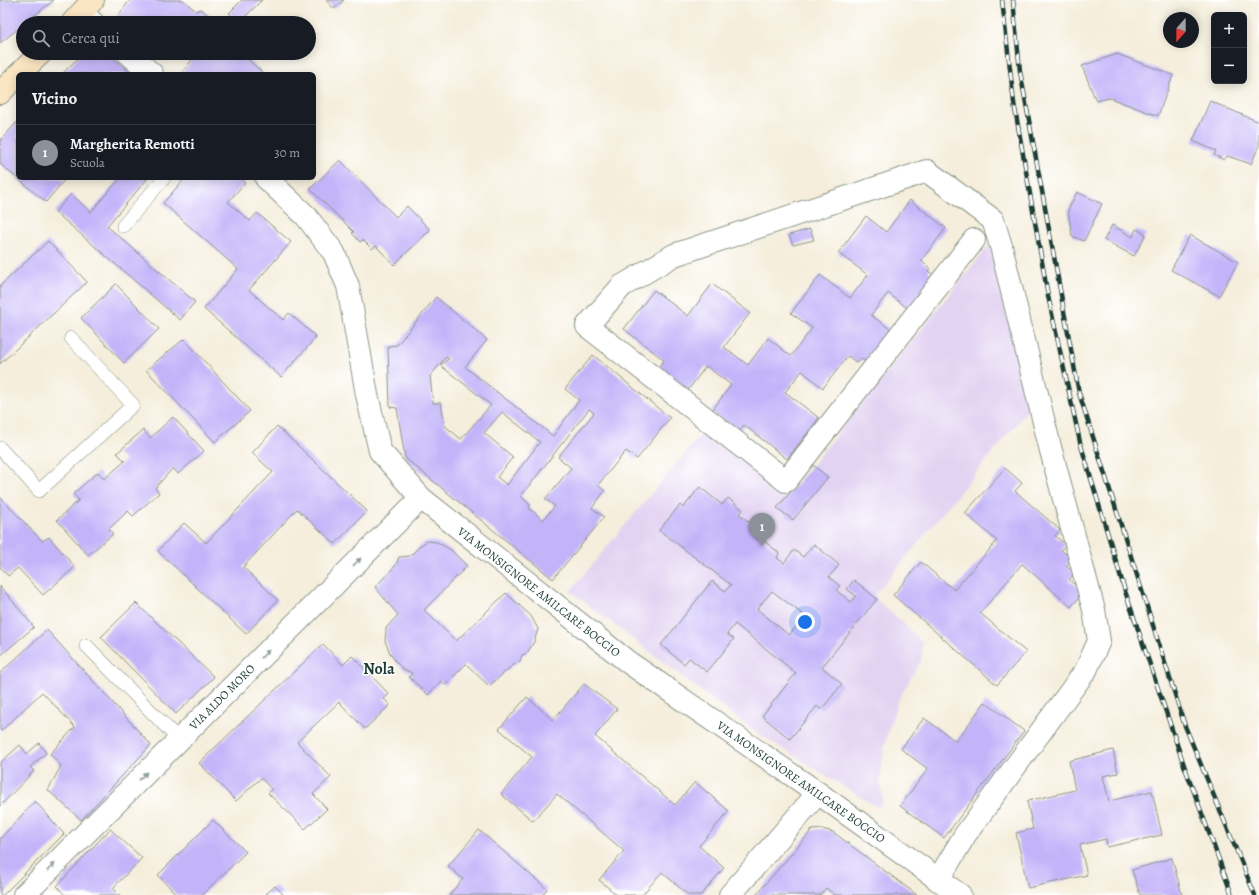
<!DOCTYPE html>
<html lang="it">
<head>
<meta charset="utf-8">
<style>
	:root { --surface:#171b24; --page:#242831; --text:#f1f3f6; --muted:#9ea1a6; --line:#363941; --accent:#8c9099 }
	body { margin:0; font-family:Alegreya,serif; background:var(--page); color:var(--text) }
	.controls { position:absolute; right:12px; top:12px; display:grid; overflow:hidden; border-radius:6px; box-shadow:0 2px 10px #0003 }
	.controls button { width:36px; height:36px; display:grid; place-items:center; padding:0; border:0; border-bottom:1px solid var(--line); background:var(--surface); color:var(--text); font:20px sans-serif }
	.compass { position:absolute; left:1163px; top:12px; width:36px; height:36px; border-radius:50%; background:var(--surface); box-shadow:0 2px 10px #0003; rotate:201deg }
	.you { position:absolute; left:805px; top:622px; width:14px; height:14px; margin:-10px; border:3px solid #fff; border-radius:50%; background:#1a73e8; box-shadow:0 0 0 6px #1a73e833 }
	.badge { display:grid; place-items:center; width:26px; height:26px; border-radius:50%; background:var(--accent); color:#fff; font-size:13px; font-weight:700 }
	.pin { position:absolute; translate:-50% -33px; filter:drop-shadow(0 1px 2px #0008) }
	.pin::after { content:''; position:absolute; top:21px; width:14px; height:12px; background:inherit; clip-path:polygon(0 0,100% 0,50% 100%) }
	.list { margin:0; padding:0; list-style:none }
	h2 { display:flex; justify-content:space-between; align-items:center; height:52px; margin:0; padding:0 16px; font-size:17px }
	h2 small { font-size:13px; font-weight:400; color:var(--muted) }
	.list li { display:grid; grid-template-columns:26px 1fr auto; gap:12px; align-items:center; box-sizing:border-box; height:56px; padding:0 16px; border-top:1px solid var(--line) }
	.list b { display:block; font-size:15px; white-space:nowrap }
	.list p { margin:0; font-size:13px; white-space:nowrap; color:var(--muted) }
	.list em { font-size:13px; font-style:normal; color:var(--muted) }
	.icon { flex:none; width:22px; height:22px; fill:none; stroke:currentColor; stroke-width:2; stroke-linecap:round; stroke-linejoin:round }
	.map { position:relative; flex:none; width:1259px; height:895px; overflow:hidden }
	.search { position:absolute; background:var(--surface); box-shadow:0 2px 10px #0003; left:16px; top:16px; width:300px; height:44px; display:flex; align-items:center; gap:10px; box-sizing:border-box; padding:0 14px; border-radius:22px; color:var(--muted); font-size:15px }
	.panel { position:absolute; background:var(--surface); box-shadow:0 2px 10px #0003; left:16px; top:72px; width:300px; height:108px; border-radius:6px }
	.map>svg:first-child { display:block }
</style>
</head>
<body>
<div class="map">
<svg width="1259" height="895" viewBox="0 0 1259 895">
	<rect width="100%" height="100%" fill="#fff"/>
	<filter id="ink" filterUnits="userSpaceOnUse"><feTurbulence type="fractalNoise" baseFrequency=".025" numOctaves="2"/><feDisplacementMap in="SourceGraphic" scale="8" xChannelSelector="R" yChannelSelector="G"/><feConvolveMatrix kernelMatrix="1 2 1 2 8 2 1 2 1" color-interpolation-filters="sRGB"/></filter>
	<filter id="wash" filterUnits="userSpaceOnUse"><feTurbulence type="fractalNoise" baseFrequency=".012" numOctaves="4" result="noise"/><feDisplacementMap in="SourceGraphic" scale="16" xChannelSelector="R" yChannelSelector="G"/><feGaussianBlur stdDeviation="0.9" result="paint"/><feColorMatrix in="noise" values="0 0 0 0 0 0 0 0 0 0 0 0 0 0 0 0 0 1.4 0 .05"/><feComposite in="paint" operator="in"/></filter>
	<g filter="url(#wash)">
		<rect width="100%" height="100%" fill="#f5eedc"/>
		<!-- built -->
		<polygon fill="#e3d3f2" points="990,244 1029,409 873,597 906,626 922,643 922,651 921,661 898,700 885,743 880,780 883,801 879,807 872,804 751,729 570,591 707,427 758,466 784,500"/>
		<g id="blocks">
			<!-- building -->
			<g fill="#c3b4f9" fill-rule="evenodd">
				<polygon points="0,0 54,0 25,23 23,23 23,25 0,43"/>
				<polygon points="130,0 183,0 196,11 201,9 218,23 119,23 115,20"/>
				<polygon points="242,0 262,0 239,23 229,13"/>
				<polygon points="326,0 344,0 334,9"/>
				<polygon points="83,53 108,53 132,74 62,74"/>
				<polygon points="197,53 241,53 264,74 181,74"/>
				<polygon points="1117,54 1173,75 1158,116 1110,98 1096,101 1082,66"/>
				<polygon points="1210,101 1259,122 1259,146 1251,164 1227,156 1224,160 1214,155 1216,151 1193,141"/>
				<polygon points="18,121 18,178 66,178 46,202 0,164 0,141"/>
				<polygon points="340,160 396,217 407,206 430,230 394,265 376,246 372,249 363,240 360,242 352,233 354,232 310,189"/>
				<polygon points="120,178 148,178 107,226 195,302 180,320 55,212 71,194 91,212"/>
				<polygon points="185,178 239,178 245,183 228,202 250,221 257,213 291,242 249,290 283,320 289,313 316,337 281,377 204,309 238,269 163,203"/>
				<polygon points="1077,192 1102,204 1084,241 1072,236 1068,210"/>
				<polygon points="910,200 946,228 921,261 930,268 928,271 937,277 911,311 888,293 871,315 894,332 869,365 862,359 857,363 848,356 823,388 802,371 785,392 819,418 787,459 744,425 738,433 711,412 731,385 706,366 686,393 656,370 664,360 624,329 654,290 688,316 712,284 750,313 724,347 748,365 768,338 791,356 812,328 791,313 820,275 850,298 868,275 838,253 866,216 886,232"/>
				<polygon points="1112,225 1133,237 1136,229 1146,234 1134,256 1104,240"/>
				<polygon points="810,229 814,240 793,245 789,235"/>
				<polygon points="1190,235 1238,262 1219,296 1171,270"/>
				<polygon points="48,241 87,282 0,364 0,286"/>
				<polygon points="116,284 159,329 124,363 81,318"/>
				<path d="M436,297L487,340L465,367L553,436L579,400L565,389L593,355L670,418L637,459L626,451L598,485L605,491L592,508L604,517L553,579L405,458L397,408L390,407L388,346L397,345ZM446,357L449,359L440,365L491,405L461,439L445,426L441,403H433L430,376ZM589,409L594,413L558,457L571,468L545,499L555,506L543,520L529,508L530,505L521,496ZM502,412L540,442L507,485L497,477L513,457L484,433Z"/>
				<polygon points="184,339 250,411 215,442 146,370"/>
				<polygon points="173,417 204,451 178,474 173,468 155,488 159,493 133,516 128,511 109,529 113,534 88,555 57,520 79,500 73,494 98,472 104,479 125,461 117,453 143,430 150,438"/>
				<polygon points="277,426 367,511 335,544 297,509 243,567 278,600 246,634 158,551 184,523 206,543 273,472 252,453"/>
				<polygon points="813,465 828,477 793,520 777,508"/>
				<polygon points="1005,468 1022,483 1015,491 1060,530 1055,536 1066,545 1061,550 1072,559 1066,566 1075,573 1069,580 1084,592 1071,607 1022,564 980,613 1026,652 997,685 893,595 921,562 954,590 997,541 965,513"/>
				<path d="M700,487L722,505L728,498L743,510L739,514L762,532L758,536L779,553L777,558L784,563L794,550L803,557L814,544L839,565L829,577L840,586L836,590L851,602L856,596L847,589L854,580L877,599L822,667L842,684L821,710L817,706L790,739L762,716L796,673L735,624L727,634L734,639L707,672L689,658L684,664L661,645L712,581L725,591L731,585L659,530L680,505L683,508ZM772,591L805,616L789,635L757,609Z"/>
				<polygon points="0,497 42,541 49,537 75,567 43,595 18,568 8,576 0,567"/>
				<polygon points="427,541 437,542 451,550 467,566 424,610 456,641 506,593 531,616 538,629 534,642 527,653 522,655 520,661 512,666 489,686 466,664 445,685 441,681 428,695 409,677 412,673 403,669 396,662 390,653 385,641 386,631 386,628 398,615 375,587 396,565 399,557 410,556 421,545"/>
				<polygon points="0,586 34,627 0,656"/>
				<polygon points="136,603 214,677 176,714 101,637"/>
				<polygon points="47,630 151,745 81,820 48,790 61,766 50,754 75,727 42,692 1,731 0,730 0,673"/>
				<polygon points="323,644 343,665 352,656 389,694 384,699 390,705 365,729 339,702 297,742 331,777 313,794 327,809 305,829 268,793 272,790 261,778 236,801 199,763"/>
				<polygon points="584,684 617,709 595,736 675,805 695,782 729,811 699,846 724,868 701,895 688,895 662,872 642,895 617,895 599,880 624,851 557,794 533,821 501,794 532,757 499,729 527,697 553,720"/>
				<polygon points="985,702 1024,731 944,838 900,806 928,769 901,749 924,718 956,741"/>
				<polygon points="39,743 46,753 30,767 34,771 0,806 0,763 20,745 27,754"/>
				<polygon points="1113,750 1118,773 1103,776 1109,801 1152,791 1162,835 1107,847 1106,839 1080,845 1087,875 1028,888 1016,833 1033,829 1027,801 1075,790 1069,761"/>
				<polygon points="35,801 64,834 3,895 0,895 0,839"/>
				<polygon points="213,820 246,852 202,895 177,895 158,875"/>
				<polygon points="110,829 142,858 113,888 120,895 65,895 57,886"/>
				<polygon points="822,829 833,832 917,895 835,895 826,888 820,895 756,895 812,830"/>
				<polygon points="479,830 547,889 542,895 449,895 463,879 448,866"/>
				<polygon points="1172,858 1182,895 1140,895 1132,870"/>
				<polygon points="275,886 284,895 265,895"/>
			</g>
		</g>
	</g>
	<g filter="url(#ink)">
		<use href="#blocks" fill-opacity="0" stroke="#8a9688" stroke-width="1"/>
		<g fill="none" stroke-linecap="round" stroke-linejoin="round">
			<defs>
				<g id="lane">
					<polyline points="123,226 164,178"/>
					<polyline points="0,448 39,491 133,405 71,338"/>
					<polyline points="86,645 179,740"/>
				</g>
				<g id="street">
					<polyline points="82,13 93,23"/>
					<polyline points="128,53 152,74"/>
					<polyline points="266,178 306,216 334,253 348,286 367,395 380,451 421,498 628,662 818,793 960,895"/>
					<polyline points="938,880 965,835 1086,670 1099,641 1094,610 1050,447 1001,246 993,220 927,171 674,255 622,286 587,326 786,481 974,240"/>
					<polyline points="24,895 421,498"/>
					<polyline points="730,895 818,793"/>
				</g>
				<g id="secondary">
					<polyline points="72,23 93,0"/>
					<polyline points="19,74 41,53"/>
					<polyline points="0,93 18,75"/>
				</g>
			</defs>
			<!-- lane casing -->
			<use href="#lane" stroke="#8a9688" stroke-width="14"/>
			<!-- street casing -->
			<use href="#street" stroke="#8a9688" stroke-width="24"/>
			<!-- secondary casing -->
			<use href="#secondary" stroke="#8a9688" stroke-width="24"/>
			<!-- lane -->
			<use href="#lane" stroke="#fff" stroke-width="13"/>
			<!-- street -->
			<use href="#street" stroke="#fff" stroke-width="22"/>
			<!-- secondary -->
			<use href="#secondary" stroke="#fbe6c3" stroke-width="22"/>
			<defs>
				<g id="rail">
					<polyline points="1002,0 1014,103 1048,296 1080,442 1125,591 1184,765 1232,895"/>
					<polyline points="1013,0 1020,71 1079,393 1185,726 1255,895"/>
				</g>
			</defs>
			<!-- rail casing -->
			<use href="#rail" stroke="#1f3d34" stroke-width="4.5"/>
			<!-- rail -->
			<use href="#rail" stroke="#fff" stroke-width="3" stroke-dasharray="9" stroke-linecap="butt"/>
		</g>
		<!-- one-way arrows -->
		<defs><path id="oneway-solid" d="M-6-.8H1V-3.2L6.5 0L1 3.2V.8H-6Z"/></defs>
		<g fill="#8f9e9a">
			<use href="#oneway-solid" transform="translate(357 562) rotate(-45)"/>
			<use href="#oneway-solid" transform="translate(265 654) rotate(-45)"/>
			<use href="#oneway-solid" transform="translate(143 776) rotate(-45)"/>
			<use href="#oneway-solid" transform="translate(51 867) rotate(-45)"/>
		</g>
	</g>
	<g text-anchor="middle" stroke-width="3" stroke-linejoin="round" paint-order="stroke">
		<!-- street labels -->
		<g font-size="12" fill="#1f3d34" stroke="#fff">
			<text transform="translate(539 592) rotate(38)" y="4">VIA MONSIGNORE AMILCARE BOCCIO</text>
			<text transform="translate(222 697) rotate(-45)" y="4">VIA ALDO MORO</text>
			<text transform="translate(801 782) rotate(35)" y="4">VIA MONSIGNORE AMILCARE BOCCIO</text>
		</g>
		<!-- district labels -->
		<g font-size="16" font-weight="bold" fill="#1f3d34" stroke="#fff">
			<text x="379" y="674">Nola</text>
		</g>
	</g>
</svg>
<div class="controls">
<button>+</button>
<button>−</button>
</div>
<svg class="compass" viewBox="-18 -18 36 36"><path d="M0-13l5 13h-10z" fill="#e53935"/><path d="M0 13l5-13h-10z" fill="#9ea1a6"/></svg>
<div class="you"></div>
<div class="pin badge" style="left:762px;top:546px">1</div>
<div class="search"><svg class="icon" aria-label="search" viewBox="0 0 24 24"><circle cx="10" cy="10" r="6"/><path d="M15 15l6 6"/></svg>Cerca qui</div>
<section class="panel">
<h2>Vicino<small></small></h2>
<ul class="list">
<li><span class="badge">1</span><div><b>Margherita Remotti</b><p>Scuola</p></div><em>30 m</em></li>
</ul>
</section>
</div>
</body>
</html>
